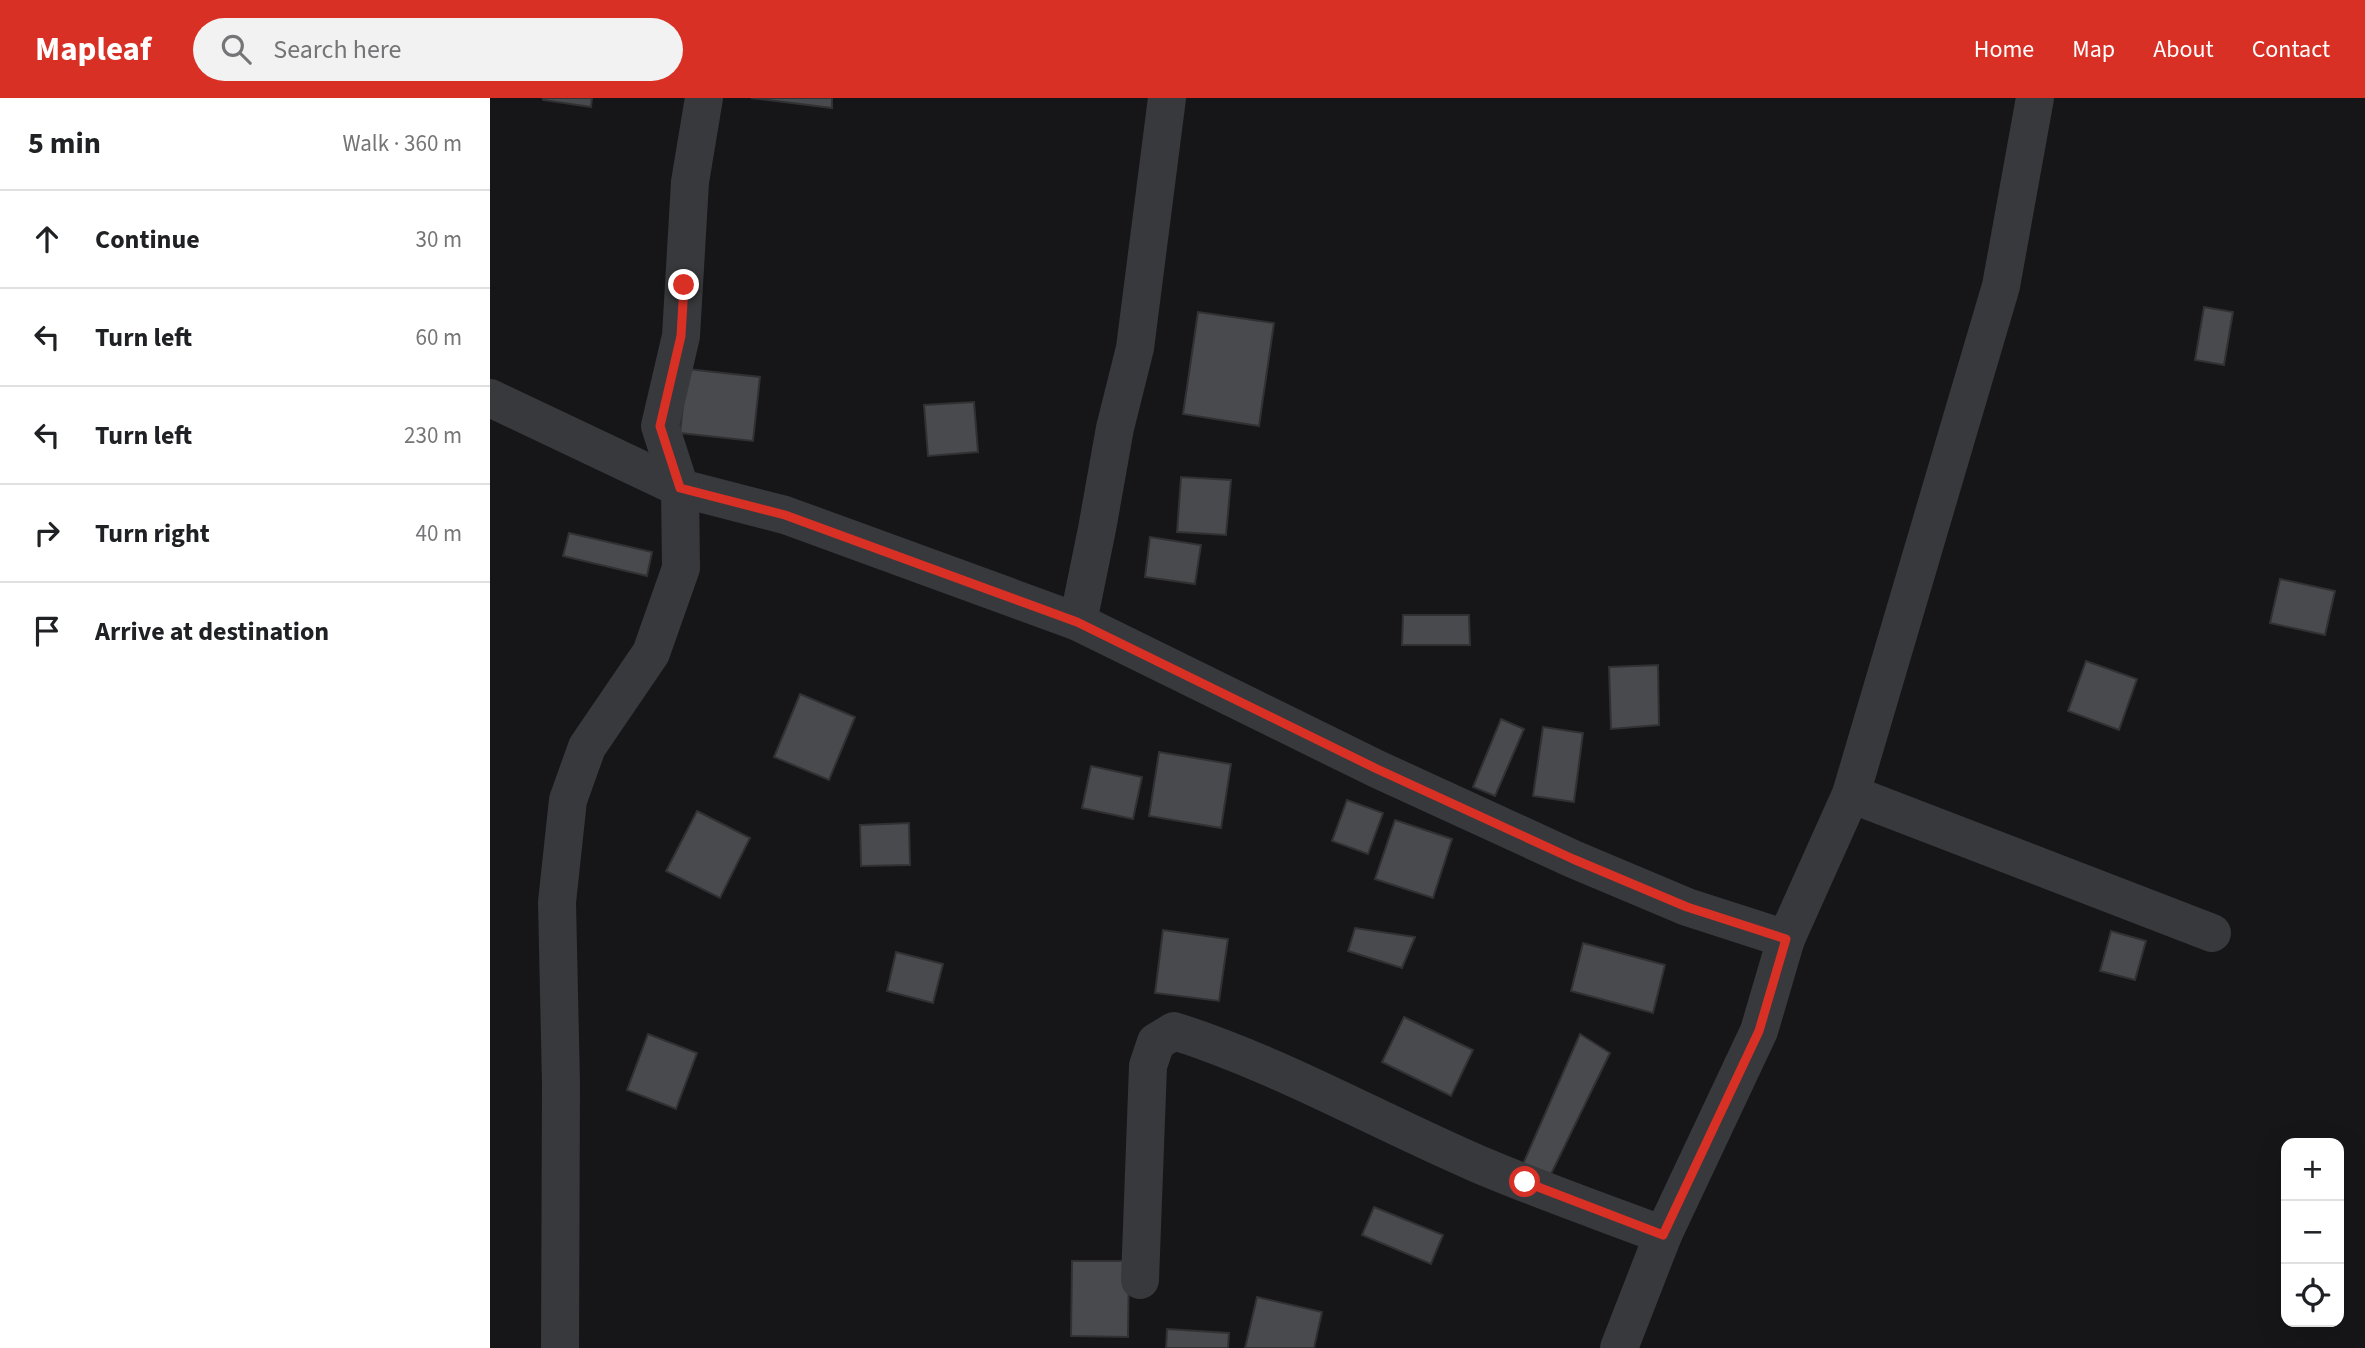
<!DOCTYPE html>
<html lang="en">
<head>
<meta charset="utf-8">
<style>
	:root { --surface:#fff; --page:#f2f2f2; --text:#202124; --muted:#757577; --line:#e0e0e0; --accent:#d93025 }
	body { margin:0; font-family:"Source Sans 3",sans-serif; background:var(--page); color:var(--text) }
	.controls { position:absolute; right:21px; bottom:21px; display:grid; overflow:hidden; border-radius:14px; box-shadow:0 7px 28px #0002 }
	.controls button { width:63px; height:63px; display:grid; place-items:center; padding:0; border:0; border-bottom:2px solid var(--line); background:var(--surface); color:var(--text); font:35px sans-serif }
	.stop { position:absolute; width:21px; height:21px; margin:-16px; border:5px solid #d93025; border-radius:50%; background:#fff }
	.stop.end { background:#d93025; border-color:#fff; box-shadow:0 2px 7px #0008 }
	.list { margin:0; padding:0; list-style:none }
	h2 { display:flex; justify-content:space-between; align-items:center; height:91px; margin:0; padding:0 28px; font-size:30px }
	h2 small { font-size:23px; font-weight:400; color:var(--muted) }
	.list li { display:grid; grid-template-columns:46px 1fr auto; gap:21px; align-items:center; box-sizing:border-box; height:98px; padding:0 28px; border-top:2px solid var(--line) }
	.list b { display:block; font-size:26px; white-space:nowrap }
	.list em { font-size:23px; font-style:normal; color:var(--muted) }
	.icon { flex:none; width:38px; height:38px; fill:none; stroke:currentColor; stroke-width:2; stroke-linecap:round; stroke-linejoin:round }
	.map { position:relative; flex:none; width:1875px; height:1250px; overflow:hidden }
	header { display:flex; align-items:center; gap:42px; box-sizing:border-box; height:98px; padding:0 35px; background:var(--accent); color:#fff }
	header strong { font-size:33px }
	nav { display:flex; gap:38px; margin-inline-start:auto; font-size:24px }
	.search { width:490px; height:63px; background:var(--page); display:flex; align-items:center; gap:18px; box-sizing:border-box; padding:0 24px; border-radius:38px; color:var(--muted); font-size:26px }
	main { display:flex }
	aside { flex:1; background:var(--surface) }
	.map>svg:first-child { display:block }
</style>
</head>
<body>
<header>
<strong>Mapleaf</strong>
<div class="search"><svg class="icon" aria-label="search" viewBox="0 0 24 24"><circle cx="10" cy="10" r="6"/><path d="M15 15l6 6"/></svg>Search here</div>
<nav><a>Home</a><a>Map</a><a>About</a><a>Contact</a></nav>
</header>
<main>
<aside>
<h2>5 min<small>Walk · 360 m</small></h2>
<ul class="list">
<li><svg class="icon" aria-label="ahead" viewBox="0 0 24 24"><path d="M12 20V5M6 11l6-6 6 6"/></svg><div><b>Continue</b></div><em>30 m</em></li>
<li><svg class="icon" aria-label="left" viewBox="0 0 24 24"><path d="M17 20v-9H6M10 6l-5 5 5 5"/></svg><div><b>Turn left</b></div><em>60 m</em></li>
<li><svg class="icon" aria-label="left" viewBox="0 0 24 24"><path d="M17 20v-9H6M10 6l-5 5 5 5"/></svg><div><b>Turn left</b></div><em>230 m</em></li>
<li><svg class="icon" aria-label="right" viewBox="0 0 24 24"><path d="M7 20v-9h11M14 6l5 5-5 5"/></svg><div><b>Turn right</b></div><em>40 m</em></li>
<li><svg class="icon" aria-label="arrive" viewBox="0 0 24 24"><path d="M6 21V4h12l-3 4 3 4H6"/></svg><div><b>Arrive at destination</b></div></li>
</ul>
</aside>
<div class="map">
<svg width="1875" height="1250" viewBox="0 0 1875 1250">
	<rect width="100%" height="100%" fill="#161618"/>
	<!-- building -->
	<g fill="#494a4d" stroke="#313134" stroke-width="2">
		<polygon points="53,0 102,0 101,9 53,2"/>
		<polygon points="261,0 342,0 342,10"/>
		<polygon points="1714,209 1743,214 1734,267 1705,262"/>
		<polygon points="708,214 784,225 769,328 693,316"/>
		<polygon points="197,271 270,279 263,343 190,335"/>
		<polygon points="484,304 488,354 438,358 434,307"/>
		<polygon points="691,379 741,382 736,437 687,434"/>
		<polygon points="79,435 162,454 157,478 73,458"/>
		<polygon points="660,439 711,447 705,486 655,479"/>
		<polygon points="1790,481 1845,493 1835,537 1780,525"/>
		<polygon points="913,517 979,517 980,547 912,547"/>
		<polygon points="1596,563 1647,581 1629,632 1578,613"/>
		<polygon points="1168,567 1169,627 1121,631 1119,569"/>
		<polygon points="310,596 365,619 339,682 284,659"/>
		<polygon points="1011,621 1034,631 1005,698 983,689"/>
		<polygon points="1053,629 1093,635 1084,704 1043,698"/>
		<polygon points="669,654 741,666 731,730 659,718"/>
		<polygon points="601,668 652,679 643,721 592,710"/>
		<polygon points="857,702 893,715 878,756 842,743"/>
		<polygon points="207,713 260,740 230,800 176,773"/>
		<polygon points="905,722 962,741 943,800 885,781"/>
		<polygon points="419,725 420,767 371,768 370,727"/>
		<polygon points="865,830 925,839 912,870 858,853"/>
		<polygon points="673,832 738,841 729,903 665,895"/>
		<polygon points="1621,833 1656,843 1645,882 1610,873"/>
		<polygon points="1093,845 1175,867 1163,915 1081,893"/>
		<polygon points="406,854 453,866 443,905 397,893"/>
		<polygon points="914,919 983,952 961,998 892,964"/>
		<polygon points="158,936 207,955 186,1011 137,992"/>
		<polygon points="1090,936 1120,955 1061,1076 1033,1066"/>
		<polygon points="884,1109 953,1137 941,1166 872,1137"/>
		<polygon points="582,1163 639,1163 638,1239 581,1238"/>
		<polygon points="767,1199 832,1214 824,1250 755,1250"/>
		<polygon points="677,1231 739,1235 738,1250 676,1250"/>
	</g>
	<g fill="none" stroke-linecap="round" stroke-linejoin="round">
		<!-- minor -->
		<g stroke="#38393c" stroke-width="38">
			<polyline points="0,300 190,390 295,417 588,524 887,671 1083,761 1197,809 1296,841 1269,933 1173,1137 1129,1250"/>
			<polyline points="588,524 607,431 625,330 645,250 677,0"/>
			<polyline points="1361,696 1722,835"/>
			<polyline points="1296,841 1361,696 1511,188 1545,0"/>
			<path d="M650,1182L658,968L666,944L684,933C788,966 888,1023 988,1066C1049,1092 1112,1114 1173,1137"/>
			<polyline points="70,1250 71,986 67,804 78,702 97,649 161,555 191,470 190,390 170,328 191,238 200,84 214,0"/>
		</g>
	</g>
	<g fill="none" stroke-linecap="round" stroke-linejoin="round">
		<!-- route -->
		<polyline stroke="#d93025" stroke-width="9" points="194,187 191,238 170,328 190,390 295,417 587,524 887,671 1083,761 1197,809 1296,841 1269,933 1173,1137 1035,1084"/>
	</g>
</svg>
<div class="controls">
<button>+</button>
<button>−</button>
<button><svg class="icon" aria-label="locate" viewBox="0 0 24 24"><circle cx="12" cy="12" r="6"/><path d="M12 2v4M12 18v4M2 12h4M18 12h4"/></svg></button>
</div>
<div class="stop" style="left:1035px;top:1084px"></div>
<div class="stop end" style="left:194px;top:187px"></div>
</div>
</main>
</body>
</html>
